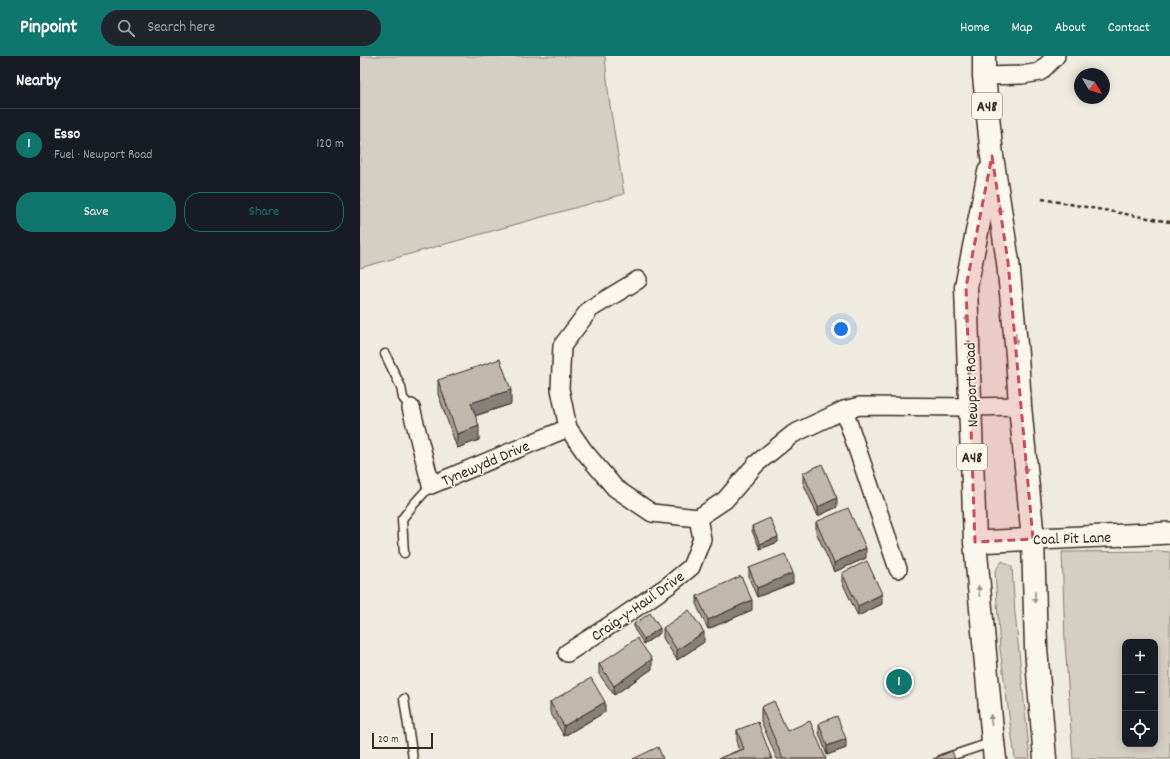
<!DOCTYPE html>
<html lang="en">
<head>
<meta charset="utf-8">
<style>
	:root { --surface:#171b24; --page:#20242c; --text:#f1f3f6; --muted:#9ea1a6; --line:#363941; --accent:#0f766e }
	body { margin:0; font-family:Dekko,sans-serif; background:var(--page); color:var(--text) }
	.controls { position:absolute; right:12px; bottom:12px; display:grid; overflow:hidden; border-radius:8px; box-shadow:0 2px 10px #0003 }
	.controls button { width:36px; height:36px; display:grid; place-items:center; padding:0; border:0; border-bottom:1px solid var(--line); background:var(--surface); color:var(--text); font:20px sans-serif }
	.compass { position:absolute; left:714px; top:12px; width:36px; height:36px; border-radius:50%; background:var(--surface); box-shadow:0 2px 10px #0003; rotate:128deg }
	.scale { position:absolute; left:12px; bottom:10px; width:61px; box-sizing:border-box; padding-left:4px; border:2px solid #3b2a1e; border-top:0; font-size:11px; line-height:14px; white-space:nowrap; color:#3b2a1e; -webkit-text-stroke:3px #fbf7ec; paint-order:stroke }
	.you { position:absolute; left:481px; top:273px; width:14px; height:14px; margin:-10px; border:3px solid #fff; border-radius:50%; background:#1a73e8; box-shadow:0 0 0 6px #1a73e833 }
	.badge { display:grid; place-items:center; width:26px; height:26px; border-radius:50%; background:var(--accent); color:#fff; font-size:13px; font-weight:700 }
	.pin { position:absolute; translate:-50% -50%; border:2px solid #fff; box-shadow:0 1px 4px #0006 }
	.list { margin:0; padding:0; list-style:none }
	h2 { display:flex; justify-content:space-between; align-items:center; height:52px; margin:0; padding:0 16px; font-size:17px }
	h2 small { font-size:13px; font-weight:400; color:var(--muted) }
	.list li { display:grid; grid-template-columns:26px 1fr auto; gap:12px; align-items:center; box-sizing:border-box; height:72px; padding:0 16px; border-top:1px solid var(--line) }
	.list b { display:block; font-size:15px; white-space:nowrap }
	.list p { margin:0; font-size:13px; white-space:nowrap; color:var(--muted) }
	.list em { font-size:13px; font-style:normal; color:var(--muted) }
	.actions { display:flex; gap:8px; padding:12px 16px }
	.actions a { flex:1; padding:9px 0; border:1px solid var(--accent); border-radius:16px; text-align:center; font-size:14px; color:var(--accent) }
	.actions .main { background:var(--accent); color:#fff }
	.icon { flex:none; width:22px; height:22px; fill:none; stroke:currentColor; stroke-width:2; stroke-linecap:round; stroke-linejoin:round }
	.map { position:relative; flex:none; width:810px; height:703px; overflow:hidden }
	header { display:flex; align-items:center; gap:24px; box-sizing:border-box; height:56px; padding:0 20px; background:var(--accent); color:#fff }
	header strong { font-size:19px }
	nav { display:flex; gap:22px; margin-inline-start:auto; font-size:14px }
	.search { width:280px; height:36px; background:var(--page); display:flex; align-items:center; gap:10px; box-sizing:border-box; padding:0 14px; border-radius:22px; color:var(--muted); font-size:15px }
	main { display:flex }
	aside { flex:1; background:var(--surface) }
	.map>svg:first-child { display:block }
</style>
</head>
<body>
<header>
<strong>Pinpoint</strong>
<div class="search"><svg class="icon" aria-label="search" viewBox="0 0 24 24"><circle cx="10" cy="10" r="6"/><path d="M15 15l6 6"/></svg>Search here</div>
<nav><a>Home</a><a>Map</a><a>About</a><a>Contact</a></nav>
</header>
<main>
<aside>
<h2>Nearby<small></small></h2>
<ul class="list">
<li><span class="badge">1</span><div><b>Esso</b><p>Fuel · Newport Road</p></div><em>120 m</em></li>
</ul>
<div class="actions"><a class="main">Save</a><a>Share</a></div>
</aside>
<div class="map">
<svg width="810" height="703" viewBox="0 0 810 703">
	<rect width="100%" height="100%" fill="#f0ebe0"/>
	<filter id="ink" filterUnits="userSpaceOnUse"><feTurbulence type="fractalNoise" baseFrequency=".025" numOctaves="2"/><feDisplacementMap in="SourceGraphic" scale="8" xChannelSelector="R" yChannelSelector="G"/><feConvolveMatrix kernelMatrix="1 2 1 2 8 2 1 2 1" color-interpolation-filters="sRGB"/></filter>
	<g filter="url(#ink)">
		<!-- green -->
		<g fill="#d5cec3" stroke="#887c70" fill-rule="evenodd">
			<polygon points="0,0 245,0 249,43 264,138 0,212"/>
			<path d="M800,495L810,496V703H713L705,586L702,496ZM765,586H795V688H765Z"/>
			<polygon points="642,505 652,511 655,557 670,703 655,703 640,593 635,515"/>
		</g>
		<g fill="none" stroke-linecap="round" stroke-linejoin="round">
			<defs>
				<g id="service">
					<polyline points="25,298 41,331 43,342 51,352"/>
					<polyline points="44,497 42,463 53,449 71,429"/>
					<polyline points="44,643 53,703"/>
					<polyline points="582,703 633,686"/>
				</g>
				<g id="minor">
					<polyline points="624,20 662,19 680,16 696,0"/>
					<polyline points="278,224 230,253 202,290 200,333 208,372 224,395 255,432 292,457 338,462"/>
					<polyline points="51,352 71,429 208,372"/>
					<polyline points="484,354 538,513"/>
					<polyline points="207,597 255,566 309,529 331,511 342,483 338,462 365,444 396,408 433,378 484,354 500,350 611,351 660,350"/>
				</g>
				<polyline id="tertiary" points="615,486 810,477"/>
				<g id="primary">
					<polyline points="624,0 624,20 632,100 648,206 657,299 660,350 673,483 676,592 685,703"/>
					<polyline points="629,116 606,231 615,486 633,686 635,703"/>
				</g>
			</defs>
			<!-- service casing -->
			<use href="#service" stroke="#3b2a1e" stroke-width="11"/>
			<!-- minor casing -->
			<use href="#minor" stroke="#3b2a1e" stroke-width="20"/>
			<!-- tertiary casing -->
			<use href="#tertiary" stroke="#3b2a1e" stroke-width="24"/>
			<!-- primary casing -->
			<use href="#primary" stroke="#3b2a1e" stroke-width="25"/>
			<!-- path -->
			<polyline stroke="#3b2a1e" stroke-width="2.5" stroke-dasharray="4 3" stroke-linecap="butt" points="682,143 810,166"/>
			<!-- service -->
			<use href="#service" stroke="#fbf7ec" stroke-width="8"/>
			<!-- minor -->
			<use href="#minor" stroke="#fbf7ec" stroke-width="17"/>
			<!-- tertiary -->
			<use href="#tertiary" stroke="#fbf7ec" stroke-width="21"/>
			<!-- primary -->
			<use href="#primary" stroke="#fbf7ec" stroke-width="22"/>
		</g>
		<!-- wall -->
		<g fill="#a59e95" stroke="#3b2a1e">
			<polygon points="78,324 151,348 115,360 119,384 97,392 78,338"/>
			<polygon points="443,417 477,451 458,460 443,427"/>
			<polygon points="456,466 506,502 474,516 456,476"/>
			<polygon points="392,470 418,486 400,493 392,475"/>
			<polygon points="389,512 433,527 397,541 389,522"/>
			<polygon points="482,517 522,548 498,560 482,526"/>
			<polygon points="337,540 392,554 348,573 337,550"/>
			<polygon points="274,568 300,577 284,588 274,573"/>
			<polygon points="303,572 344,586 317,604 303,582"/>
			<polygon points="239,608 292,613 254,639 239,618"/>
			<polygon points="190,646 245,656 204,680 190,656"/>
			<polygon points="401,651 427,675 466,703 417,703 401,665"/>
			<polygon points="459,667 486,692 467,699 459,677"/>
			<polygon points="377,674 412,703 360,703 360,702 379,694 377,689"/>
		</g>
		<!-- shaded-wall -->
		<g fill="#868179" stroke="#3b2a1e">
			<polygon points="151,334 151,348 111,361 111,347"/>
			<polygon points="119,370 119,384 97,392 97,378"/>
			<polygon points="477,442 477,451 458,460 458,451"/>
			<polygon points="418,481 418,486 400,493 400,488"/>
			<polygon points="506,492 506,502 474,516 474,507"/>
			<polygon points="433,517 433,527 397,541 397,532"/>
			<polygon points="522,538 522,548 498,560 498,550"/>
			<polygon points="392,544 392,554 348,573 348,564"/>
			<polygon points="300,572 300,577 284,588 284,583"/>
			<polygon points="344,576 344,586 317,604 317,594"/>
			<polygon points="292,603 292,613 254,639 254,630"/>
			<polygon points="245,646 245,656 204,680 204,670"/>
			<polygon points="486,683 486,692 467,699 467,690"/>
		</g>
		<!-- building -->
		<g fill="#c0b8ad" stroke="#3b2a1e">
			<polygon points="140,303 151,334 111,347 119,370 97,378 78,324"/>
			<polygon points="462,408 477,442 458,451 443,417"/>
			<polygon points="488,452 506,492 474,507 456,466"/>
			<polygon points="410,462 418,481 400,488 392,470"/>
			<polygon points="425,498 433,517 397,532 389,512"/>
			<polygon points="507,505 522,538 498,550 482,517"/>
			<polygon points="381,520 392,544 348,564 337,540"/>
			<polygon points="329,554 344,576 317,594 303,572"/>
			<polygon points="290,557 300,572 284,583 274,568"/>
			<polygon points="277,582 292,603 254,630 239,608"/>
			<polygon points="231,622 245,646 204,670 190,646"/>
			<polygon points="414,645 427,675 450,665 466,703 423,703 401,651"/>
			<polygon points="477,660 486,683 467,690 459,667"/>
			<polygon points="398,666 412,703 360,703 360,702 384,693 377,674"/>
			<polygon points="298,691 303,703 273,703"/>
			<polygon points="592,695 595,703 573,703"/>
		</g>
		<!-- one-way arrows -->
		<defs><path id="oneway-solid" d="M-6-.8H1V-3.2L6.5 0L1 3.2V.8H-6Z"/></defs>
		<g fill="#9b9085">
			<use href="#oneway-solid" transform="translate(640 153) rotate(81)"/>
			<use href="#oneway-solid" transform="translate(607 265) rotate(-92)"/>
			<use href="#oneway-solid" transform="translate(656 282) rotate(85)"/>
			<use href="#oneway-solid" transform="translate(666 411) rotate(84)"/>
			<use href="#oneway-solid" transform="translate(619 535) rotate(-95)"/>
			<use href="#oneway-solid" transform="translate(675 541) rotate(89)"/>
			<use href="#oneway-solid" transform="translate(631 664) rotate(-95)"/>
		</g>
	</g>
	<!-- marked area -->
	<path fill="#d1495b" fill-opacity="0.2" stroke="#d1495b" stroke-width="3" stroke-dasharray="8 5" stroke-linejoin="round" d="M632,100L648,206L673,483L615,486L606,231Z"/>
	<g text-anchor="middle" stroke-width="3" stroke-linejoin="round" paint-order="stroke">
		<!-- shield labels -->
		<g fill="#fbf7ec" stroke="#75685c" stroke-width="1">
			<rect x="612" y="37" width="30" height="26" rx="3"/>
			<rect x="597" y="388" width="30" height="26" rx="3"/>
		</g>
		<g font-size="15" font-weight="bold" fill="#3b2a1e">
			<text x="627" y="55">A48</text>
			<text x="612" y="406">A48</text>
		</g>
		<!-- street labels -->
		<g font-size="16" fill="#3b2a1e" stroke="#fbf7ec">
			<text transform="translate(610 329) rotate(-92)" y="6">Newport Road</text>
			<text transform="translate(125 406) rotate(-23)" y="6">Tynewydd Drive</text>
			<text transform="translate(712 481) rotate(-2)" y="6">Coal Pit Lane</text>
			<text transform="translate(277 549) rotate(-35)" y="6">Craig-y-Haul Drive</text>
		</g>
	</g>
</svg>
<div class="controls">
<button>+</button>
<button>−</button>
<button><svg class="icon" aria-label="locate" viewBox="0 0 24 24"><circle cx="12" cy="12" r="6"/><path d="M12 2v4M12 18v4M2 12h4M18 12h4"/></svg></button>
</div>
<svg class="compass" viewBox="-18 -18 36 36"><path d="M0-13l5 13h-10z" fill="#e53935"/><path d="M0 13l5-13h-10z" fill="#9ea1a6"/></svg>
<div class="scale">20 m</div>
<div class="you"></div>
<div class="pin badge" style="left:539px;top:626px">1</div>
</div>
</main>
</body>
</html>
